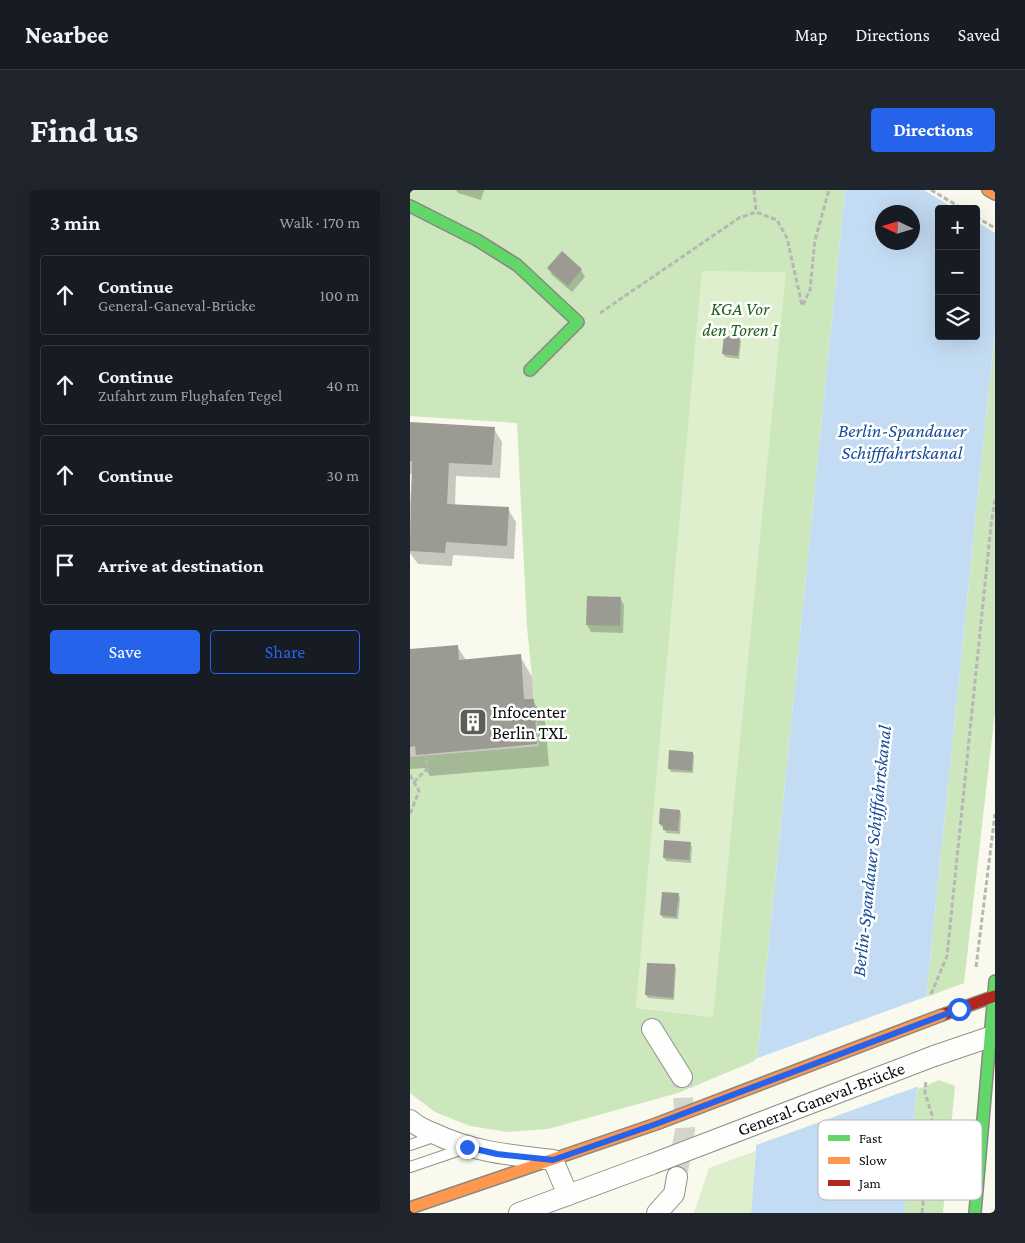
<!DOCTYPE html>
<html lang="en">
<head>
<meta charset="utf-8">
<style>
	:root { --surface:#171b24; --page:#20242c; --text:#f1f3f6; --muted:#9ea1a6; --line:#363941; --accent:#2563eb }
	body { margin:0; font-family:"Crimson Pro",serif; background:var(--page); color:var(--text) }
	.controls { position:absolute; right:15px; top:15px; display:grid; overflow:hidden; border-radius:5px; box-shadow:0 5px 20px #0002 }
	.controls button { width:45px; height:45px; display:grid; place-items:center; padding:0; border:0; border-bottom:1px solid var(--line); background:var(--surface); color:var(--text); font:25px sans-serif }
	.compass { position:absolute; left:465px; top:15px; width:45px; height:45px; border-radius:50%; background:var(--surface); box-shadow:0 5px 20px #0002; rotate:274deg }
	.stop { position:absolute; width:15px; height:15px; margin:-11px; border:4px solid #2563eb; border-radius:50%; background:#fff }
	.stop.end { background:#2563eb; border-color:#fff; box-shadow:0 1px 5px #0008 }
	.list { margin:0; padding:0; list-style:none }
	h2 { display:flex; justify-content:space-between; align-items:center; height:65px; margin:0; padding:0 20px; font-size:21px }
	h2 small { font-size:16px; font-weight:400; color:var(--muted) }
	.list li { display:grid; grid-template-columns:32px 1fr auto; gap:15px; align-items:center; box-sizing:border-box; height:80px; margin:0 10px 10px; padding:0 10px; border:1px solid var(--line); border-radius:5px }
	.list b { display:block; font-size:19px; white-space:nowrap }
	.list p { margin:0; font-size:16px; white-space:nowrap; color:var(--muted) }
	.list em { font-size:16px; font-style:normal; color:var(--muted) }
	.actions { display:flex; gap:10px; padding:15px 20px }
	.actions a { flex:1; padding:11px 0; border:1px solid var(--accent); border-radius:5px; text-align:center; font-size:18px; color:var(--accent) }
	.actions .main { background:var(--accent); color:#fff }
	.icon { flex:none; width:28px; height:28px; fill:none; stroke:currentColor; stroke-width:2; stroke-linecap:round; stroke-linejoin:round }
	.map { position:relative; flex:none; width:585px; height:1023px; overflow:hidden; border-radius:5px }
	header { display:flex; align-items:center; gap:30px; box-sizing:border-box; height:70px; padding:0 25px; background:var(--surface); border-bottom:1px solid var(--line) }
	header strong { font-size:24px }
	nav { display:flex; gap:28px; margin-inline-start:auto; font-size:18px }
	.intro { display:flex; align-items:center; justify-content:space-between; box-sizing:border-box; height:120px; padding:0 30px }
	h1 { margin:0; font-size:35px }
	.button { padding:12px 22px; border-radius:5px; background:var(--accent); color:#fff; font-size:18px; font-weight:700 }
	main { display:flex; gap:30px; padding:0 30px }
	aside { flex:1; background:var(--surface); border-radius:5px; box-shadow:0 5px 20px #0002 }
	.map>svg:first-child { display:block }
</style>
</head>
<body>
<header>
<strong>Nearbee</strong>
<nav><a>Map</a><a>Directions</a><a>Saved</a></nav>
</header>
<div class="intro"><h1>Find us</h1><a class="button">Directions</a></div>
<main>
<aside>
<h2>3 min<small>Walk · 170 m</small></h2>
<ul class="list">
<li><svg class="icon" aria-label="ahead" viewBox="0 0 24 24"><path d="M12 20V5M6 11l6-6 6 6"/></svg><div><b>Continue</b><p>General-Ganeval-Brücke</p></div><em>100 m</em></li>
<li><svg class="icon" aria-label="ahead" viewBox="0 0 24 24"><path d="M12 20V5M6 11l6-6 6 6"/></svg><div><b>Continue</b><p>Zufahrt zum Flughafen Tegel</p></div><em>40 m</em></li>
<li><svg class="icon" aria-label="ahead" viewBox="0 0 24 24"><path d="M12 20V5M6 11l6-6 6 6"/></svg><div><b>Continue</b></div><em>30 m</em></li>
<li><svg class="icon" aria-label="arrive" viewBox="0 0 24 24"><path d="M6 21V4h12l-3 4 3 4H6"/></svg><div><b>Arrive at destination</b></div></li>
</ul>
<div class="actions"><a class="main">Save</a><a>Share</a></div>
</aside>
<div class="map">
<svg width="585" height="1023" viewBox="0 0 585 1023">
	<rect width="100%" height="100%" fill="#f9f9ed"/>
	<!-- green -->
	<g fill="#ddefcd">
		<polygon points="292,80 377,81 304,827 226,818"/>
		<polygon points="346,961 341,1023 284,1023 299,978"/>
	</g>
	<!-- forest -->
	<g fill="#cce7bb" fill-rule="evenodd">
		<path d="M0,0H435L347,870L268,903L138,939L98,942L60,936L25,922L0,903V567L129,556L117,437L107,233L0,226ZM292,81L376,82L303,827L226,818Z"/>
		<polygon points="585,140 585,522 554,793 517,807 508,899 529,890 545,896 533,1023 494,1023"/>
	</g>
	<!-- water -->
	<path fill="#c4dcf3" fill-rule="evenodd" d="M435,0H585V140L494,1023H341L346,961L347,870ZM529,19H566V146H529ZM472,22H502V52H472Z"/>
	<!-- pier -->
	<g fill="#f9f9ed">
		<polygon points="514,0 585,0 585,43 566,31 566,19 545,19"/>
		<polygon points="518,806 509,896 344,956 345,869"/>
	</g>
	<!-- shadow -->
	<g fill="#0003">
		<polygon points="46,0 74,0 71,10 48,3"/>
		<polygon points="138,78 171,80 175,87 162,102 142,85"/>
		<polygon points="330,149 331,152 329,169 315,167 313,163"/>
		<polygon points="0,234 84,239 92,252 90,288 46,286 45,315 98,319 106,332 104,369 43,365 42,376 8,374 0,363 0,313 2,284 0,284"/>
		<polygon points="210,408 214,415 213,443 181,442 177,435"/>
		<polygon points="47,456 56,470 110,466 122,487 124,512 135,531 139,576 20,586 15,578 0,579 0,460"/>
		<polygon points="283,563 284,566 283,583 261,582 259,578"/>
		<polygon points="270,621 271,624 270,644 256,643 254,638 252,637 250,634"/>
		<polygon points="280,654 282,657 281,673 256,671 254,667"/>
		<polygon points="268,704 270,708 268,729 253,728 251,725"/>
		<polygon points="264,775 266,778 264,810 238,808 236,805"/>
	</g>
	<!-- building -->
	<g fill="#9b9a93">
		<polygon points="152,61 172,79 158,96 137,78"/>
		<polygon points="314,145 330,148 328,166 312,164"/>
		<polygon points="0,232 85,237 82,275 39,273 37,314 99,317 97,356 36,352 35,363 0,361 2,271 0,271"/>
		<polygon points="177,406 211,407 210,436 176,435"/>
		<polygon points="48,455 49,470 111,464 114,509 124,509 127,554 6,565 5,556 0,557 0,459"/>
		<polygon points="259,560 283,562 282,581 258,579"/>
		<polygon points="250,618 270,620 268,641 253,640 253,635 249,634"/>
		<polygon points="254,650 281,652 279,670 253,668"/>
		<polygon points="252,702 269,703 266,727 250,725"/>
		<polygon points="237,773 265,774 263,808 235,805"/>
	</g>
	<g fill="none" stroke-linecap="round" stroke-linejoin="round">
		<!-- street-tunnel -->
		<polyline stroke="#d5d5cb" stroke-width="20" stroke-dasharray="20 10" stroke-linecap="butt" points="267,987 275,940 272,887"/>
		<defs>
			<g id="lane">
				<polyline points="0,955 26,946"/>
				<polyline points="0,977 56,958"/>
			</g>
			<g id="street">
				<polyline points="242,839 272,887"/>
				<polyline points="524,866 580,847"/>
				<path d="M0,930C7,936 15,940 23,943C62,962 101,965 143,970L158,1005"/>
				<polyline points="109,1023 242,974"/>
				<polyline points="247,1023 264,1004 267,987"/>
			</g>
			<g id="fast">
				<polyline points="0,16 67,50 107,75 168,132 120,180"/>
				<polyline points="565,1023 585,791"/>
			</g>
			<g id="slow">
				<polyline points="578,0 585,4"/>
				<polyline points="0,1018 246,934"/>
			</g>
			<polyline id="jam" points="532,825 585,806"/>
		</defs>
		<!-- lane casing -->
		<use href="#lane" stroke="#92928c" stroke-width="12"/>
		<!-- street casing -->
		<use href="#street" stroke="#92928c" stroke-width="22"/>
		<!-- fast casing -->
		<use href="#fast" stroke="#888883" stroke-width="14"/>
		<!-- slow casing -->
		<use href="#slow" stroke="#888883" stroke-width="14"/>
		<!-- jam casing -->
		<use href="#jam" stroke="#888883" stroke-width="14"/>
		<!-- path -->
		<g stroke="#b7b7b5" stroke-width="3" stroke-dasharray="5 2.5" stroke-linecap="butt">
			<polyline points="344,0 346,22"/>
			<polyline points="521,0 553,19"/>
			<polyline points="566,27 585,38"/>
			<polyline points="393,115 400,100 405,50 419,0"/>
			<polyline points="190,123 329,28 346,22 367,30 377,48 392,115"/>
			<polyline points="0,585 9,601 0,624"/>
			<polyline points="4,592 17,579 16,564"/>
			<polyline points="566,777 585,624"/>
			<polyline points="521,804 537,766 581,335 585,309"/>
			<polyline points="512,1023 522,925 515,903 516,890"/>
		</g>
		<!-- lane -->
		<use href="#lane" stroke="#fefefc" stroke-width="10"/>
		<!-- street -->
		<use href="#street" stroke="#fefefc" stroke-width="20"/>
		<!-- fast -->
		<use href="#fast" stroke="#63d668" stroke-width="11"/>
		<!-- slow -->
		<use href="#slow" stroke="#ff974d" stroke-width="11"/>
		<!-- jam -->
		<use href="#jam" stroke="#b3261e" stroke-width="11"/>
		<defs>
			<polyline id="street-bridge" points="242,974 524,866"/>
			<polyline id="slow-bridge" points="246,934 532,825"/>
		</defs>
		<!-- street-bridge casing -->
		<use href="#street-bridge" stroke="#92928c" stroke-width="22" stroke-linecap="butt"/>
		<!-- slow-bridge casing -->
		<use href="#slow-bridge" stroke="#888883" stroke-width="14" stroke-linecap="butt"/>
		<!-- street-bridge -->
		<use href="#street-bridge" stroke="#fefefc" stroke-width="20"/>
		<!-- slow-bridge -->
		<use href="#slow-bridge" stroke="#ff974d" stroke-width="11"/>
	</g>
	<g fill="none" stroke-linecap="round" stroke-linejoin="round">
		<!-- route -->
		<polyline stroke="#2563eb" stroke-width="6" points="57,957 87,964 143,970 246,934 549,819"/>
	</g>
	<!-- icons -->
	<defs>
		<symbol id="building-square" viewBox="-11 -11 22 22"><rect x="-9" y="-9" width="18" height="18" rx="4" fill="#5e5e59" stroke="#fff"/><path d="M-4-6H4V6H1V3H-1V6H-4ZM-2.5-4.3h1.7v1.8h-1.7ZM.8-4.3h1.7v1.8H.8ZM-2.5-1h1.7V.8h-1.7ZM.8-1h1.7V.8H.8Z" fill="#fff"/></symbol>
	</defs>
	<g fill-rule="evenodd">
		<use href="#building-square" x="47" y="516" width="32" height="32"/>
	</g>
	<g text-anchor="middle" stroke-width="5" stroke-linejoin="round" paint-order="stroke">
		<!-- park labels -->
		<g font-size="18" font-style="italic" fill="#205f1c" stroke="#fff">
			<text x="330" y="125">KGA Vor<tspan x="330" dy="21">den Toren I</tspan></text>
		</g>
		<!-- poi labels -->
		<g font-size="18" fill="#0a0a0a" stroke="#fff" text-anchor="start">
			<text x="82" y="528">Infocenter<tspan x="82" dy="21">Berlin TXL</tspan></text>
		</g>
		<!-- street labels -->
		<g font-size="18" fill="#0a0a0a" stroke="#fff">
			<text transform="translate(411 909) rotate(-21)" y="6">General-Ganeval-Brücke</text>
		</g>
		<!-- water labels -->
		<g font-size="19" font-style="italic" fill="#164c98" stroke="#fff">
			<text x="492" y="247">Berlin-Spandauer<tspan x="492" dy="22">Schifffahrtskanal</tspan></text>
			<text transform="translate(461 661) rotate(-84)" y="7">Berlin-Spandauer Schifffahrtskanal</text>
		</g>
	</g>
	<!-- legend -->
	<rect x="408" y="930" width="164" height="80" rx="8" fill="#fff" stroke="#b6b6b6" stroke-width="1"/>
	<rect x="418" y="945" width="22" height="6" fill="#63d668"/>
	<rect x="418" y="967" width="22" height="7" fill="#ff974d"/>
	<rect x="418" y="990" width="22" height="6" fill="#b3261e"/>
	<g font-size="14" fill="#0a0a0a">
		<text x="449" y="953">Fast</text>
		<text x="449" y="975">Slow</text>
		<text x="449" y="998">Jam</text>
	</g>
</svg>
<div class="controls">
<button>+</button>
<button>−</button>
<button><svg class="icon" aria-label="layers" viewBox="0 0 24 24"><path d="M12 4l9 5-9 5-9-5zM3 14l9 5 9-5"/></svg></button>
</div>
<svg class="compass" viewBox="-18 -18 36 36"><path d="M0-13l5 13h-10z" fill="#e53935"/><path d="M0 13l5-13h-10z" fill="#9ea1a6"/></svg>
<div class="stop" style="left:549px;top:819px"></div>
<div class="stop end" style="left:57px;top:957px"></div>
</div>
</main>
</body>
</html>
